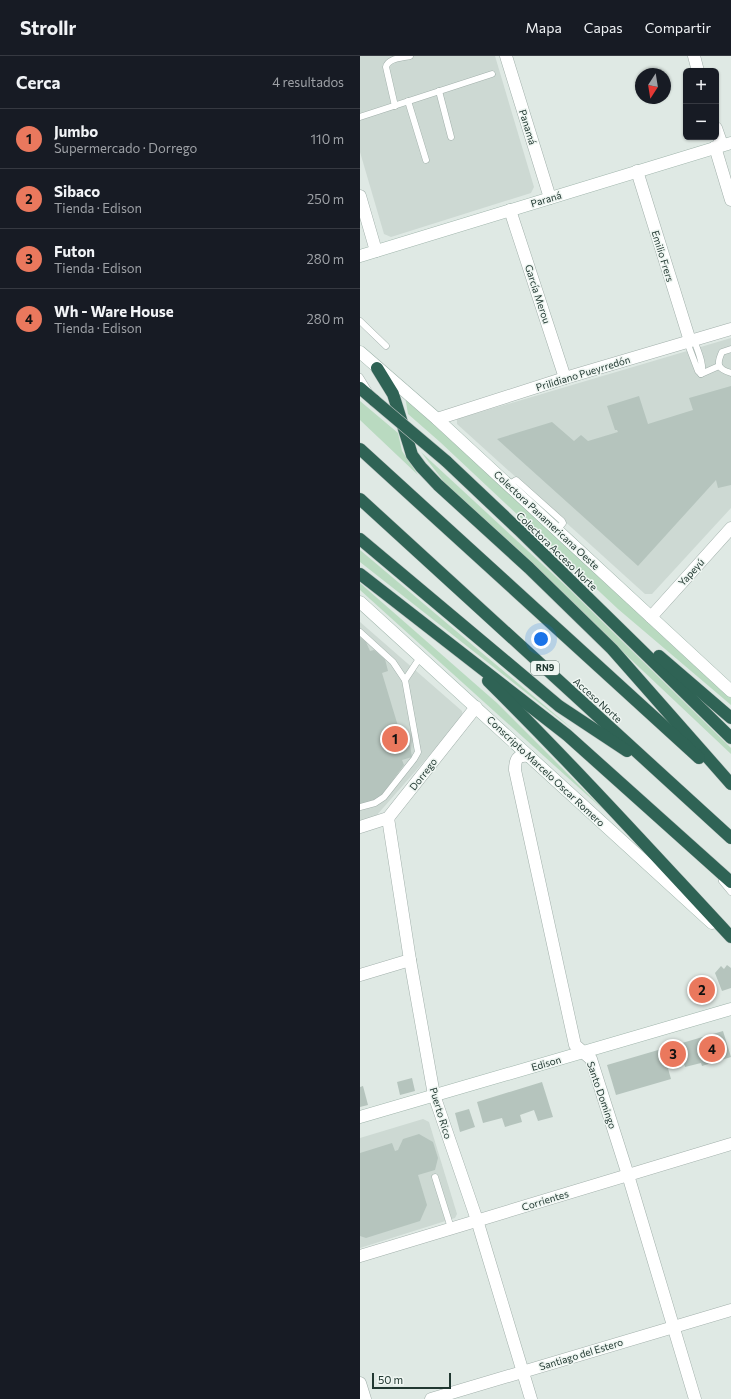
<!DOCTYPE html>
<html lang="es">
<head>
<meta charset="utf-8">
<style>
	:root { --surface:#171b24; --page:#242831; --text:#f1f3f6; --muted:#9ea1a6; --line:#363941; --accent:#ea785d }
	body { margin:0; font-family:Commissioner,sans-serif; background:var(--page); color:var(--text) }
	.controls { position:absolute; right:12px; top:12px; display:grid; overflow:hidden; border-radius:6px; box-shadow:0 1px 3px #0004 }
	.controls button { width:36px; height:36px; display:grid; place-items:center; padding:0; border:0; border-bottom:1px solid var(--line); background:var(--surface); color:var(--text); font:20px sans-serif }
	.compass { position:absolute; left:275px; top:12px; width:36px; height:36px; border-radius:50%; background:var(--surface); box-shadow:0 1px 3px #0004; rotate:192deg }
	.scale { position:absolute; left:12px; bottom:10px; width:79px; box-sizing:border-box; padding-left:4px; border:2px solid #213831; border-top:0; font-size:11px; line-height:14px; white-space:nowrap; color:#213831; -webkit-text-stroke:3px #eff6f2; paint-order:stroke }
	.you { position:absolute; left:181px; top:583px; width:14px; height:14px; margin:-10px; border:3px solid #fff; border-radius:50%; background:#1a73e8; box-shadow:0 0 0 6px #1a73e833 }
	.badge { display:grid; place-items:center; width:26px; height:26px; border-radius:50%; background:var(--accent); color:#111; font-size:13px; font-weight:700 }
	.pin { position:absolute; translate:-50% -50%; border:2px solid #fff; box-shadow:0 1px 4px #0006 }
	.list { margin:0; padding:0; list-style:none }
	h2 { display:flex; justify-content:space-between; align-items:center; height:52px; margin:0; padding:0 16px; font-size:17px }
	h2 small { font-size:13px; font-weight:400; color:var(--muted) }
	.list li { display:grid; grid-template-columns:26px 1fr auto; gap:12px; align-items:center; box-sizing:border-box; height:60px; padding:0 16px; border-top:1px solid var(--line) }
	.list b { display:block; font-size:15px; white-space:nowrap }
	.list p { margin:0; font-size:13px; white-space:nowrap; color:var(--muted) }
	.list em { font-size:13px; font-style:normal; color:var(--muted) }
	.map { position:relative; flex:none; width:371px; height:1343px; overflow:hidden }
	header { display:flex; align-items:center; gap:24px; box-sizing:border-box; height:56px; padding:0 20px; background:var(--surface); border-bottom:1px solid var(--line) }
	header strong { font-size:19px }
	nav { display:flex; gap:22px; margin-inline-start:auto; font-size:14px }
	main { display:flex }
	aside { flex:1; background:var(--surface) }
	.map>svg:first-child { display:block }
</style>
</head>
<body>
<header>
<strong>Strollr</strong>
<nav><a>Mapa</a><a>Capas</a><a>Compartir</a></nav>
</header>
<main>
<aside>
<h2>Cerca<small>4 resultados</small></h2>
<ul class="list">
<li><span class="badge">1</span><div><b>Jumbo</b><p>Supermercado · Dorrego</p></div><em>110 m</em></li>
<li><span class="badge">2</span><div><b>Sibaco</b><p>Tienda · Edison</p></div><em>250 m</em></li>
<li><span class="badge">3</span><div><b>Futon</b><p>Tienda · Edison</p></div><em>280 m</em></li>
<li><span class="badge">4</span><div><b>Wh - Ware House</b><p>Tienda · Edison</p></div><em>280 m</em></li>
</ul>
</aside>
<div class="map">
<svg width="371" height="1343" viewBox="0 0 371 1343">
	<rect width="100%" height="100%" fill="#dfe9e4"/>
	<!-- built -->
	<g fill="#cdd9d3">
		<polygon points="0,0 135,0 174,131 171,137 31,181 24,178 0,96"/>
		<polygon points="371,282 371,452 292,538 285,538 97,368 97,363"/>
		<polygon points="0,566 102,655 103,661 16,760 0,765"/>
		<polygon points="63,1063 69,1066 97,1158 95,1162 0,1192 0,1082"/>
	</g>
	<!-- green -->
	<g fill="#b9dac0">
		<polygon points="45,340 371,642 371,649 258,553 80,386 48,358"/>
		<polygon points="0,345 38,377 42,395 58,419 0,364"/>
		<polygon points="61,396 207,531 371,692 371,698 88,431"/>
		<polygon points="0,494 216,676 0,506"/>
		<polygon points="0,527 137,647 247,757 0,534"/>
	</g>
	<!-- building -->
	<g fill="#b5c4bd">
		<polygon points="371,330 371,429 358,432 356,424 278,510 137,383 192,366 214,385 221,379 228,385 258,376 257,374 255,374 247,350 279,340 288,368 333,354 329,342"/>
		<polygon points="0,581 6,586 10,595 14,594 25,603 28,615 22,617 44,690 50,689 52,701 42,704 44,709 18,744 0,749"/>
		<polygon points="367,909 371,912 371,932 362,935 355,917 361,910 364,913"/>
		<polygon points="353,925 356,936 331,943 328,933"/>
		<polygon points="363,975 371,1001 342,1010 341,1007 325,1011 323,1004 307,1009 311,1023 256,1039 247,1009"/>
		<polygon points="52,1022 55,1035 40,1039 37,1026"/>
		<polygon points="182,1026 193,1061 178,1065 174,1054 160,1059 162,1066 145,1071 142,1062 123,1067 117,1046"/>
		<polygon points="3,1030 8,1049 0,1051 0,1031"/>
		<polygon points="109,1053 115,1071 100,1076 95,1057"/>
		<polygon points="59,1078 73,1086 78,1102 75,1114 58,1119 67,1149 60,1165 6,1182 0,1180 0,1097 32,1087 35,1095 38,1094 43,1083"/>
	</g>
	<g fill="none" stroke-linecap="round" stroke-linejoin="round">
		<defs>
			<g id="lane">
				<polyline points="79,35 91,81"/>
				<polyline points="48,45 66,104"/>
				<path d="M35,50L26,11C28,2 42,2 50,0"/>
				<polyline points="0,61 132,18"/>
				<polyline points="0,265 26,290"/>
				<path d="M327,286L338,315L341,318C345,309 337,293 334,284"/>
				<path d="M371,293L362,296C356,309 358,313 371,317"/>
				<polyline points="341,318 359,310"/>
				<polyline points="0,321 8,334"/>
				<polyline points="148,429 156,424 202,465 203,467 197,474"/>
				<polyline points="0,576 33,606 45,624 58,696 54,703 24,741 15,747 0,751"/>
				<polyline points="45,624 61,600"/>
				<polyline points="362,825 371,836"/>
				<polyline points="75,1121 91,1172"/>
			</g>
			<g id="street">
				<polyline points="146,0 190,142"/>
				<polyline points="334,0 338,15"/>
				<polyline points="356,72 362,89"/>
				<polyline points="355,91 371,144"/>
				<polyline points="277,115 330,285"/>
				<polyline points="0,140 16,195"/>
				<polyline points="150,154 205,322"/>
				<polyline points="77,363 205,322 371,273"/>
				<polyline points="291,561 371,472"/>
				<path d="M169,700C158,699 155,702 155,714L215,989L231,1003L268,1119L335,1343"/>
				<polyline points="28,762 50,904 74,1039 117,1164 171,1343"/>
				<polyline points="0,771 28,762 116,651"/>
				<polyline points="0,919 50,904"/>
				<polyline points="0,1200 371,1088"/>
				<polyline points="0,1327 5,1343"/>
				<polyline points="71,1343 371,1254"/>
			</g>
			<g id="secondary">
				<polyline points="0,200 371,87"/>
				<polyline points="0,296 77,363 371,635"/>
				<polyline points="0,546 352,867"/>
				<polyline points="0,1061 371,953"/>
			</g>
			<g id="highway">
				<polyline points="17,312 33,338 49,389 52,399 61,411 78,429 169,512 252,593 371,728"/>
				<polyline points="0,332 15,345"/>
				<polyline points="0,393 339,702"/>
				<polyline points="86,405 160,475 371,682"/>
				<polyline points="0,443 371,782"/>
				<polyline points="0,483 199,650 267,695"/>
				<polyline points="0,518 207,679 371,826"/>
				<polyline points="299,600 371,662"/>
				<path d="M128,625C212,708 291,795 371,881"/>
			</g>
		</defs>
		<!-- lane casing -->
		<use href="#lane" stroke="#a2b0ab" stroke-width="7"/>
		<!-- street casing -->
		<use href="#street" stroke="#a2b0ab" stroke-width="13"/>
		<!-- secondary casing -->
		<use href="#secondary" stroke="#9fb4ab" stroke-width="13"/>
		<!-- highway casing -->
		<use href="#highway" stroke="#bcc3c1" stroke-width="13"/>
		<!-- lane -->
		<use href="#lane" stroke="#fff" stroke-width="6"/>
		<!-- street -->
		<use href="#street" stroke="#fff" stroke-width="12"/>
		<!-- secondary -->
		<use href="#secondary" stroke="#fff" stroke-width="12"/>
		<!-- highway -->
		<use href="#highway" stroke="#2f6355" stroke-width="12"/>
		<defs>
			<polyline id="highway-bridge" points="15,345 86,405"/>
		</defs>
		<!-- highway-bridge casing -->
		<use href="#highway-bridge" stroke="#bcc3c1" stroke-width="13" stroke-linecap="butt"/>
		<!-- highway-bridge -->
		<use href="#highway-bridge" stroke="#2f6355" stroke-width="12"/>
	</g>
	<g text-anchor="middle" stroke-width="3" stroke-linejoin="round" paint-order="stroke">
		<!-- shield labels -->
		<rect fill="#eff6f2" stroke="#5f716b" stroke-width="1" x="171" y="605" width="28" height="14" rx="3"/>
		<g font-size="9" font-weight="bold" fill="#213831">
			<text x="185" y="615">RN9</text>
		</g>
		<!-- street labels -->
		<g font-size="10" fill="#213831" stroke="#eff6f2">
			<text transform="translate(168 71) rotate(73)" y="4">Panamá</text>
			<text transform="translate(186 143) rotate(-17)" y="4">Paraná</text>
			<text transform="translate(303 200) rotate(73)" y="4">Emilio Frers</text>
			<text transform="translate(178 238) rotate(72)" y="4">García Merou</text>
			<text transform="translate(223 317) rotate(-17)" y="4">Prilidiano Pueyrredón</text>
			<text transform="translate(187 464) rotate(43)" y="4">Colectora Panamericana Oeste</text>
			<text transform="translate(197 495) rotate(44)" y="4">Colectora Acceso Norte</text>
			<text transform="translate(331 516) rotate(-48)" y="4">Yapeyú</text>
			<text transform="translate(238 644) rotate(42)" y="4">Acceso Norte</text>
			<text transform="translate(186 715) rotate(43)" y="4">Conscripto Marcelo Oscar Romero</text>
			<text transform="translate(63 718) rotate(-52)" y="4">Dorrego</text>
			<text transform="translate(186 1007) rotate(-16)" y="4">Edison</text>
			<text transform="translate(242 1039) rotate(71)" y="4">Santo Domingo</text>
			<text transform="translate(81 1057) rotate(73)" y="4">Puerto Rico</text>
			<text transform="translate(185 1144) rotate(-17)" y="4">Corrientes</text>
			<text transform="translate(221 1298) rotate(-17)" y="4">Santiago del Estero</text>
		</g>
	</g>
</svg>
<div class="controls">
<button>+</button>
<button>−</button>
</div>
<svg class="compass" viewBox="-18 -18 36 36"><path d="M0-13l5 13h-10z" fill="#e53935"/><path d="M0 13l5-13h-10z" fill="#9ea1a6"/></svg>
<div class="scale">50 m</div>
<div class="you"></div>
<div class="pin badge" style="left:35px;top:683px">1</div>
<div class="pin badge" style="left:342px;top:934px">2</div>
<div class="pin badge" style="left:313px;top:998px">3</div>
<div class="pin badge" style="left:352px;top:993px">4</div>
</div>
</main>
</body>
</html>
